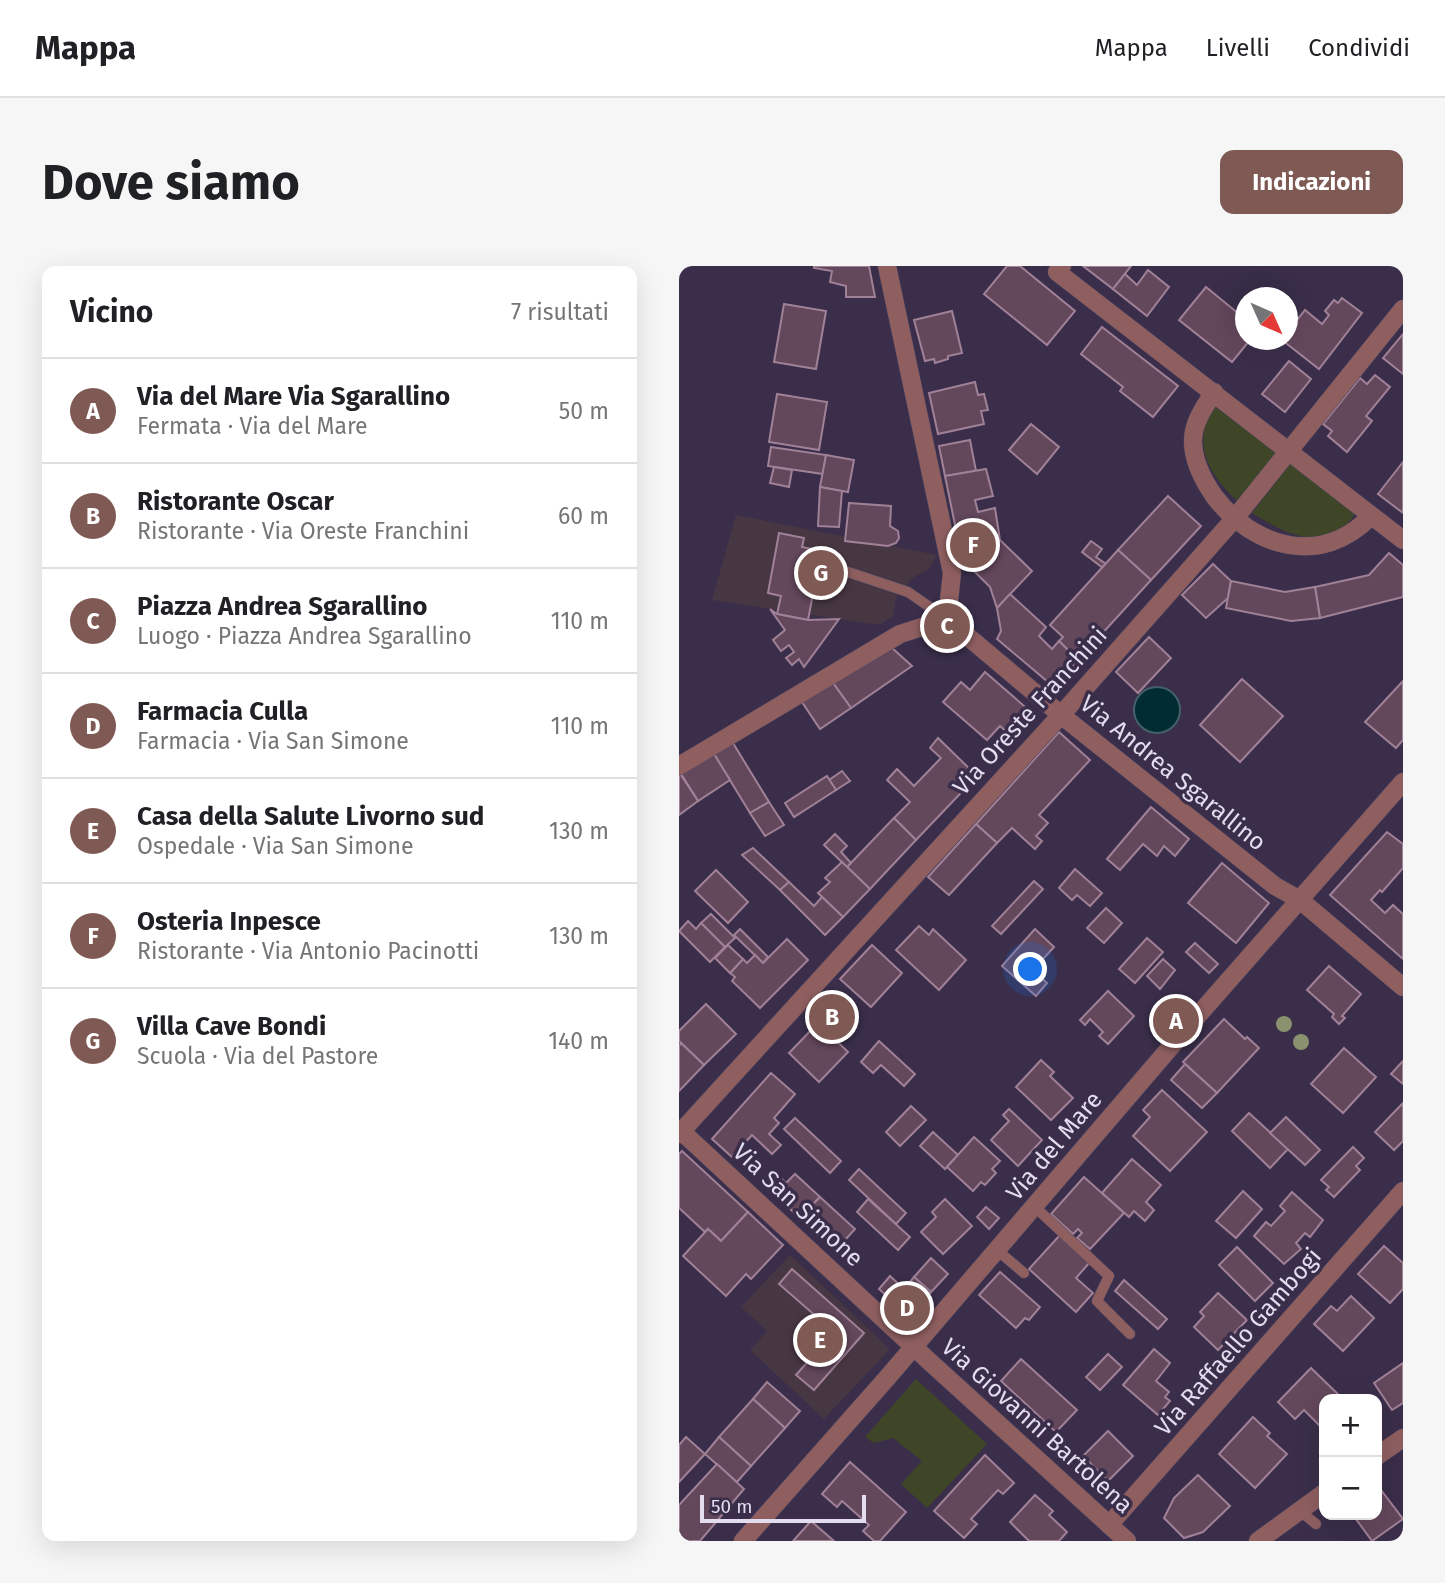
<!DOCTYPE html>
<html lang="it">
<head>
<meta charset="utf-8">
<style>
	:root { --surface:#fff; --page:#f6f6f6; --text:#202124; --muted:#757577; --line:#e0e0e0; --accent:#7f5953 }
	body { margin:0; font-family:"Fira Sans",sans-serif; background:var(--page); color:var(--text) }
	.controls { position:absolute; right:21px; bottom:21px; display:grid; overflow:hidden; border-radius:14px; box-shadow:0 7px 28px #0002 }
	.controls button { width:63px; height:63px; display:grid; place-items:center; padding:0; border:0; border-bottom:2px solid var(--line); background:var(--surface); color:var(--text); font:35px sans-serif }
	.compass { position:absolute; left:556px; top:21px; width:63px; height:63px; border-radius:50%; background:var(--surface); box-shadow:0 7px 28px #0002; rotate:135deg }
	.scale { position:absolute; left:21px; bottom:18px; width:166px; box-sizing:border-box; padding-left:7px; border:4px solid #e3ddef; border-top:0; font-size:19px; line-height:24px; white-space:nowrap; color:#e3ddef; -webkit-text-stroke:5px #3a2e4a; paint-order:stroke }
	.you { position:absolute; left:352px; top:704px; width:24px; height:24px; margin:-18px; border:5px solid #fff; border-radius:50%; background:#1a73e8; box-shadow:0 0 0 10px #1a73e833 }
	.badge { display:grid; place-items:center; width:46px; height:46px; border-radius:50%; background:var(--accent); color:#fff; font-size:23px; font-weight:700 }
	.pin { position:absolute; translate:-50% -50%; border:4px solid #fff; box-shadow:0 2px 7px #0006 }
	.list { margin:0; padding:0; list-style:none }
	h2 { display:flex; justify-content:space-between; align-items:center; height:91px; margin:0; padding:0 28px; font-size:30px }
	h2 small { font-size:23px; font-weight:400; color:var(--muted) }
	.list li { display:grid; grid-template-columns:46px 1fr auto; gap:21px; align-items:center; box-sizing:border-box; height:105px; padding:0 28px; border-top:2px solid var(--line) }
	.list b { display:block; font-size:26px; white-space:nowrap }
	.list p { margin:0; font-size:23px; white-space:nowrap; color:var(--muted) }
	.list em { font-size:23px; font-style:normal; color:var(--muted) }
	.map { position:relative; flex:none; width:724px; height:1275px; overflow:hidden; border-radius:14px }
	header { display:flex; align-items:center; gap:42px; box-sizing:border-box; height:98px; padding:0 35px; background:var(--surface); border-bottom:2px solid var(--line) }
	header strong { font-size:33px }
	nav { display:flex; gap:38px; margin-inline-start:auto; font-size:24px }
	.intro { display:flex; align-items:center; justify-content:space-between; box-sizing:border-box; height:168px; padding:0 42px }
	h1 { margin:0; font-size:49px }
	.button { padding:18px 32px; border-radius:14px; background:var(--accent); color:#fff; font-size:24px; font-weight:700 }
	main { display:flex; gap:42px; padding:0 42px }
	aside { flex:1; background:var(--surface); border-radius:14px; box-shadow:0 7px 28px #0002 }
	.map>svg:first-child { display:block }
</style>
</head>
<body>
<header>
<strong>Mappa</strong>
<nav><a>Mappa</a><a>Livelli</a><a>Condividi</a></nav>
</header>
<div class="intro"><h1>Dove siamo</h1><a class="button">Indicazioni</a></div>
<main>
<aside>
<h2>Vicino<small>7 risultati</small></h2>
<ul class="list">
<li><span class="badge">A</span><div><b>Via del Mare Via Sgarallino</b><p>Fermata · Via del Mare</p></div><em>50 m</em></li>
<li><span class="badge">B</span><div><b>Ristorante Oscar</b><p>Ristorante · Via Oreste Franchini</p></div><em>60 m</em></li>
<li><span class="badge">C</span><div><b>Piazza Andrea Sgarallino</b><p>Luogo · Piazza Andrea Sgarallino</p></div><em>110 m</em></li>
<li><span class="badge">D</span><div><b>Farmacia Culla</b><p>Farmacia · Via San Simone</p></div><em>110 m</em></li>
<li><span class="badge">E</span><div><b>Casa della Salute Livorno sud</b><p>Ospedale · Via San Simone</p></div><em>130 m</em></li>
<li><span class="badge">F</span><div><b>Osteria Inpesce</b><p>Ristorante · Via Antonio Pacinotti</p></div><em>130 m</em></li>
<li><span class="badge">G</span><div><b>Villa Cave Bondi</b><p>Scuola · Via del Pastore</p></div><em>140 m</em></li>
</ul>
</aside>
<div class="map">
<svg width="724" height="1275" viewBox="0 0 724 1275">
	<rect width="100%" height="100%" fill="#3a2e4a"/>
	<!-- education -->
	<polygon fill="#473742" points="57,249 258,289 250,303 235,311 223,324 217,332 214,350 200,359 33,334"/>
	<!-- medical -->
	<polygon fill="#473743" points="111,989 211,1083 145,1153 71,1084 88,1065 62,1041"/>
	<!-- green -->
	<g fill="#3e4627">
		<path d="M535,140L599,188L559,236C529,207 512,179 535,140Z"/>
		<path d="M613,196L677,247C647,289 608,269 573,247Z"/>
		<polygon points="237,1113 308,1178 248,1242 222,1218 243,1195 214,1172 195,1177 186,1171"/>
	</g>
	<!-- water -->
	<circle fill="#002c32" stroke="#44616b" stroke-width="2" cx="478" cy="444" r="23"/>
	<!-- building -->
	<g fill="#63475b" stroke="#a08197" stroke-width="2">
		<polygon points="135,0 190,0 196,31 167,31 167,20 151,16 153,5 135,2"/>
		<polygon points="328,0 341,0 396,45 368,79 305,28"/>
		<polygon points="404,0 452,0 434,23"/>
		<polygon points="469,4 490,21 468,50 434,23 446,8 458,19"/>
		<polygon points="527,21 566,53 566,74 571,74 553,96 500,54"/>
		<polygon points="663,32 683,47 640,103 603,74 608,74 608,66 626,44 643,58 650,49 646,45 655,34 659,37"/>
		<polygon points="105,38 147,45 137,103 95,96"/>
		<polygon points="273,45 283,87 269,90 269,93 256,97 255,93 246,95 235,54"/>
		<polygon points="423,61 499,120 474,151 441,125 444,121 402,88"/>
		<polygon points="724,68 724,108 704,92"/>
		<polygon points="610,95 632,113 606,146 583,128"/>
		<polygon points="696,109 711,121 687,150 693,155 668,186 649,170 653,165 644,158 681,112 688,118"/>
		<polygon points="296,116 299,129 305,128 309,144 302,145 305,158 259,168 250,127"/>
		<polygon points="98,128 148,136 140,184 90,176"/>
		<polygon points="352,158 380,181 358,208 330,184"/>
		<polygon points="291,174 297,205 266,210 260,180"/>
		<polygon points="92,181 147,189 144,208 89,200"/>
		<polygon points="147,189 175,194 169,226 141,221"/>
		<polygon points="724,196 724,247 699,228"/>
		<polygon points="95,201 113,204 110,221 91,217"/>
		<polygon points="307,203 314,230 296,234 299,246 316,242 321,274 353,305 318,342 311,321 283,293 266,210"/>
		<polygon points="141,221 163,225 160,261 139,260"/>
		<polygon points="489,230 522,260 472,314 439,284"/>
		<polygon points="170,237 212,240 211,260 219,265 220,272 217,277 209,280 166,275"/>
		<polygon points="100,267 125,272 123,281 142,285 129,354 98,348 102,330 89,327"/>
		<polygon points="412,275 423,283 417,291 427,298 424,302 403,286"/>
		<polygon points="439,284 472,314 399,394 380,375 384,371 371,359"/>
		<polygon points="710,287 724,299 724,331 641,352 636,321 690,309"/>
		<polygon points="534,298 552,315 549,332 527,352 503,329"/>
		<polygon points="552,315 606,326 636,321 641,352 612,355 547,342"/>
		<polygon points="331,328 367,361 360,370 373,383 380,375 399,394 375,421 318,373 322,365 318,342"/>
		<polygon points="91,343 98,348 129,354 160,353 125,401 120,393 113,399 107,392 115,386 110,379 102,385 94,374 106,364"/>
		<polygon points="470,371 492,392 459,427 437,406"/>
		<polygon points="212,381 233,400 172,442 154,417"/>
		<polygon points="306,406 352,446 331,469 321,460 308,474 264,436 282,416 291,424"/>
		<polygon points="563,413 604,450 561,496 521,459"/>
		<polygon points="724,415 724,474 717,482 686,456"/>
		<polygon points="154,417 172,442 141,463 123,436"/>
		<polygon points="380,466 411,494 360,549 369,557 357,570 363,575 356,583 333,562 318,577 297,558"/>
		<polygon points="259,472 298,510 237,574 215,552 231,536 208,514 218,503 235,520 262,492 251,482"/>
		<polygon points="54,477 90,536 71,547 35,488"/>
		<polygon points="35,488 51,514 19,535 1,506"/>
		<polygon points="163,505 171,515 157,524 150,514"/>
		<polygon points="0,506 19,535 0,549"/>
		<polygon points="148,510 157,524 115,551 106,537"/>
		<polygon points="90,536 105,559 86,570 71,547"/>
		<polygon points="472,541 510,573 496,590 485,580 478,590 464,578 441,604 428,593"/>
		<polygon points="215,552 237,574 191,623 168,601"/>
		<polygon points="297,558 318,577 270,629 249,611"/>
		<polygon points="708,566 724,578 724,602 703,626 701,624 692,634 706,647 714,639 724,648 724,693 651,629"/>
		<polygon points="156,568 168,580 162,586 172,597 168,601 145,579"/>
		<polygon points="74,582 110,616 101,624 63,589"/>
		<polygon points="163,596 191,623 164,651 139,627 151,616 146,612"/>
		<polygon points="543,597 590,637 557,677 509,637"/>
		<polygon points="396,603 423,627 411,640 398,629 393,634 380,622"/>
		<polygon points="37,604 69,636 49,657 16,625"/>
		<polygon points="355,615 364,623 322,668 313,660"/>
		<polygon points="110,616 135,640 143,631 164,651 146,669 101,624"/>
		<polygon points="427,642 443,657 425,677 408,662"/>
		<polygon points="32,648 56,672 46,681 22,657"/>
		<polygon points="9,655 17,663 22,657 46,681 31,696 0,665"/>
		<polygon points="240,660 250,669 254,663 287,694 260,724 217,684"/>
		<polygon points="61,663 89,691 84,697 55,669"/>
		<polygon points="356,663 375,681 354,704 368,717 357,730 323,700"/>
		<polygon points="468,672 484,686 456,717 440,703"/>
		<polygon points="108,673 129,694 81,742 53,715 56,711 51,707 64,693 68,697 76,689 84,697"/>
		<polygon points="516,677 539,698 530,707 507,686"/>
		<polygon points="49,679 64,693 51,707 36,692"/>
		<polygon points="193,679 223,707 192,741 161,713"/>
		<polygon points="484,693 496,704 481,723 468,710"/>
		<polygon points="650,700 682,728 663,750 666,752 660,758 653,751 655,748 628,724"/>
		<polygon points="429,725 455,750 429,778 420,770 424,766 411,753 406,759 401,754"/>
		<polygon points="148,727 178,754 158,775 129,749"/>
		<polygon points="27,738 57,768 25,799 0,775 0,765"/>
		<polygon points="545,753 566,773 568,771 580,782 538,827 504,796"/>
		<polygon points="139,757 169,786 140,816 110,787"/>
		<polygon points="200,775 236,808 225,820 202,799 194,807 182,796"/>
		<polygon points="2,777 25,799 0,825 0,780"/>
		<polygon points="665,782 697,811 664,847 632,818"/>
		<polygon points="362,794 375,806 371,810 394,832 372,854 337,821"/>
		<polygon points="724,795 724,818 712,808"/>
		<polygon points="506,798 538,827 523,842 492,814"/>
		<polygon points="92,807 116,828 95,852 100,857 90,868 102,879 93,888 73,869 53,891 33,873"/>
		<polygon points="483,824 528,866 491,905 454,870 471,851 464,844"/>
		<polygon points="724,837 724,875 715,884 696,866"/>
		<polygon points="232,840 247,854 221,880 207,866"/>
		<polygon points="330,843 363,874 339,900 312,874 330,855 324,849"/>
		<polygon points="570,847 609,883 591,902 553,865"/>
		<polygon points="607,851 641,884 626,899 591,867"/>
		<polygon points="116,852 162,895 151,907 105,863"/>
		<polygon points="254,866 279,889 266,903 241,880"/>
		<polygon points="295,871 321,895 313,903 317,907 306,919 302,916 294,925 268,901"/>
		<polygon points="674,881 685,892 677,900 681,904 655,931 647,924 650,921 642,914"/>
		<polygon points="3,885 69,946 42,975 29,963 26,966 0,942 0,888"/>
		<polygon points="453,893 482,919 467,936 475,944 466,955 455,945 450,951 423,927"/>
		<polygon points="180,903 227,947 217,958 170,914"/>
		<polygon points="93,904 107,917 116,908 141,931 121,952 82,916"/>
		<polygon points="405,911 445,947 411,983 398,972 403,967 399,963 394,968 372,948"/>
		<polygon points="564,925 583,943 557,972 537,955"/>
		<polygon points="613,926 644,954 631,971 626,967 617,977 622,983 605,998 575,970 587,956 592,960 606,945 601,940"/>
		<polygon points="141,931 176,963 156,985 121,952"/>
		<polygon points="189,933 231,971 219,984 178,946"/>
		<polygon points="266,933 293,960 264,988 242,966 257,951 253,946"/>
		<polygon points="307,941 320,952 310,963 298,951"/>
		<polygon points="69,946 104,979 72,1013 67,1008 47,1030 4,990 29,963 42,975"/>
		<polygon points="381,969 411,996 397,1012 414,1027 397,1046 350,1003"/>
		<polygon points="705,980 724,997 724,1023 711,1037 679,1008"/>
		<polygon points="558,981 594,1017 576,1035 540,999"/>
		<polygon points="252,992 269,1008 252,1026 235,1011"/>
		<polygon points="113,1003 185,1067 135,1124 117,1109 155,1066 100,1018"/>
		<polygon points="321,1006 361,1041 350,1054 346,1052 337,1062 300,1029"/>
		<polygon points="211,1010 225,1023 235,1011 252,1026 230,1051 200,1023"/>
		<polygon points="445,1014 488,1053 479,1063 436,1025"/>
		<polygon points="539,1027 568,1054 539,1084 515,1061 525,1050 521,1046"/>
		<polygon points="672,1030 695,1052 664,1085 635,1058 652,1040 658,1045"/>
		<polygon points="475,1083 491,1097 477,1115 490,1126 486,1131 491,1135 479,1149 444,1119"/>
		<polygon points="429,1088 443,1101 421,1124 407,1111"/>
		<polygon points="342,1093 398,1144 377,1166 322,1115"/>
		<polygon points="724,1097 724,1137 713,1144 695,1117"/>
		<polygon points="632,1102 664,1133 645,1133 645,1164 625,1144 616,1153 599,1136"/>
		<polygon points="88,1116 121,1145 106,1162 74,1133"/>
		<polygon points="74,1133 106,1162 72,1200 40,1171"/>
		<polygon points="574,1151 591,1167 588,1170 608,1188 576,1222 540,1188"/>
		<polygon points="429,1165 454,1190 429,1215 404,1190"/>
		<polygon points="7,1171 26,1188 0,1216 0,1179"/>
		<polygon points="40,1171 72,1200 58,1216 26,1188"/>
		<polygon points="306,1189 335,1217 324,1228 319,1224 292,1253 298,1258 285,1272 255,1245"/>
		<polygon points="171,1196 227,1246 201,1275 195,1275 184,1265 190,1259 163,1235 158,1241 143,1228"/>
		<polygon points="38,1198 65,1223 21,1275 0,1275 0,1239"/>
		<polygon points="519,1209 551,1240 524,1266 505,1272 485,1252 495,1232"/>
		<polygon points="699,1220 724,1253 693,1275 674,1249 698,1249"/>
		<polygon points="356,1229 374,1245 370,1249 388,1266 380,1275 350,1275 331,1256"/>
		<polygon points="132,1255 155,1275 114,1275"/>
	</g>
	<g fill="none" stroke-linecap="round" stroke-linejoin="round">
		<defs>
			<g id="service">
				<polyline points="163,304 229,326 268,353"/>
				<polyline points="356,941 430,1010 418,1035 451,1068"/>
				<polyline points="318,984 345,1007"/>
				<polyline points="621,1245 637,1258"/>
			</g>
			<g id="minor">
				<polyline points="208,0 273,307 268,353 382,449 596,620 621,634 724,721"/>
				<polyline points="383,0 378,6 724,274"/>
				<path d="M535,126C525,141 514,157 514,175C514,195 524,214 535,230C575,283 643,301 692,250"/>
				<polyline points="0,500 221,368 268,353"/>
				<polyline points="0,863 251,1096 448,1275"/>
				<polyline points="0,868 382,449 556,252 724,43"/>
				<polyline points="698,1190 724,1172"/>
				<polyline points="430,1259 724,925"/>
				<polyline points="64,1275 208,1112 507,763 724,516"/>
				<polyline points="579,1275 645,1227"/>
			</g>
		</defs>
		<!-- service casing -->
		<use href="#service" stroke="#554a64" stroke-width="11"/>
		<!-- minor casing -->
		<use href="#minor" stroke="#554a64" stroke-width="19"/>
		<!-- service -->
		<use href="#service" stroke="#8f5f60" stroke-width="10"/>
		<!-- minor -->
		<use href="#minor" stroke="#8f5f60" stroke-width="18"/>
	</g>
	<!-- trees -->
	<g fill="#8a916f">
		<circle cx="605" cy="758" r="8"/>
		<circle cx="622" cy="776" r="8"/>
	</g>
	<g text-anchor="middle" stroke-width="7" stroke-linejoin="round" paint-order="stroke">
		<!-- street labels -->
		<g font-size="24" fill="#e3ddef" stroke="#3a2e4a">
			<text transform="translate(351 445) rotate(-48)" y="8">Via Oreste Franchini</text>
			<text transform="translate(494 507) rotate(39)" y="8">Via Andrea Sgarallino</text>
			<text transform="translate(375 880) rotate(-50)" y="8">Via del Mare</text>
			<text transform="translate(119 939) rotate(43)" y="8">Via San Simone</text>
			<text transform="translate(559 1076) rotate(-49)" y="8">Via Raffaello Gambogi</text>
			<text transform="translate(358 1160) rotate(42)" y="8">Via Giovanni Bartolena</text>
		</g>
	</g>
</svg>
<div class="controls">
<button>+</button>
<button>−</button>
</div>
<svg class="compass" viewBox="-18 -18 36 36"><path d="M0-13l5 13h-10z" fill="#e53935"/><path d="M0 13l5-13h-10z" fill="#757577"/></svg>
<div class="scale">50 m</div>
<div class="you"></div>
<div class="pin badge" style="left:497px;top:755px">A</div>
<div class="pin badge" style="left:153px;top:751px">B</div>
<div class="pin badge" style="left:268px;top:360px">C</div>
<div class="pin badge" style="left:228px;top:1042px">D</div>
<div class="pin badge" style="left:141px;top:1074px">E</div>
<div class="pin badge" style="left:294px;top:279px">F</div>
<div class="pin badge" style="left:142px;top:307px">G</div>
</div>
</main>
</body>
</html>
